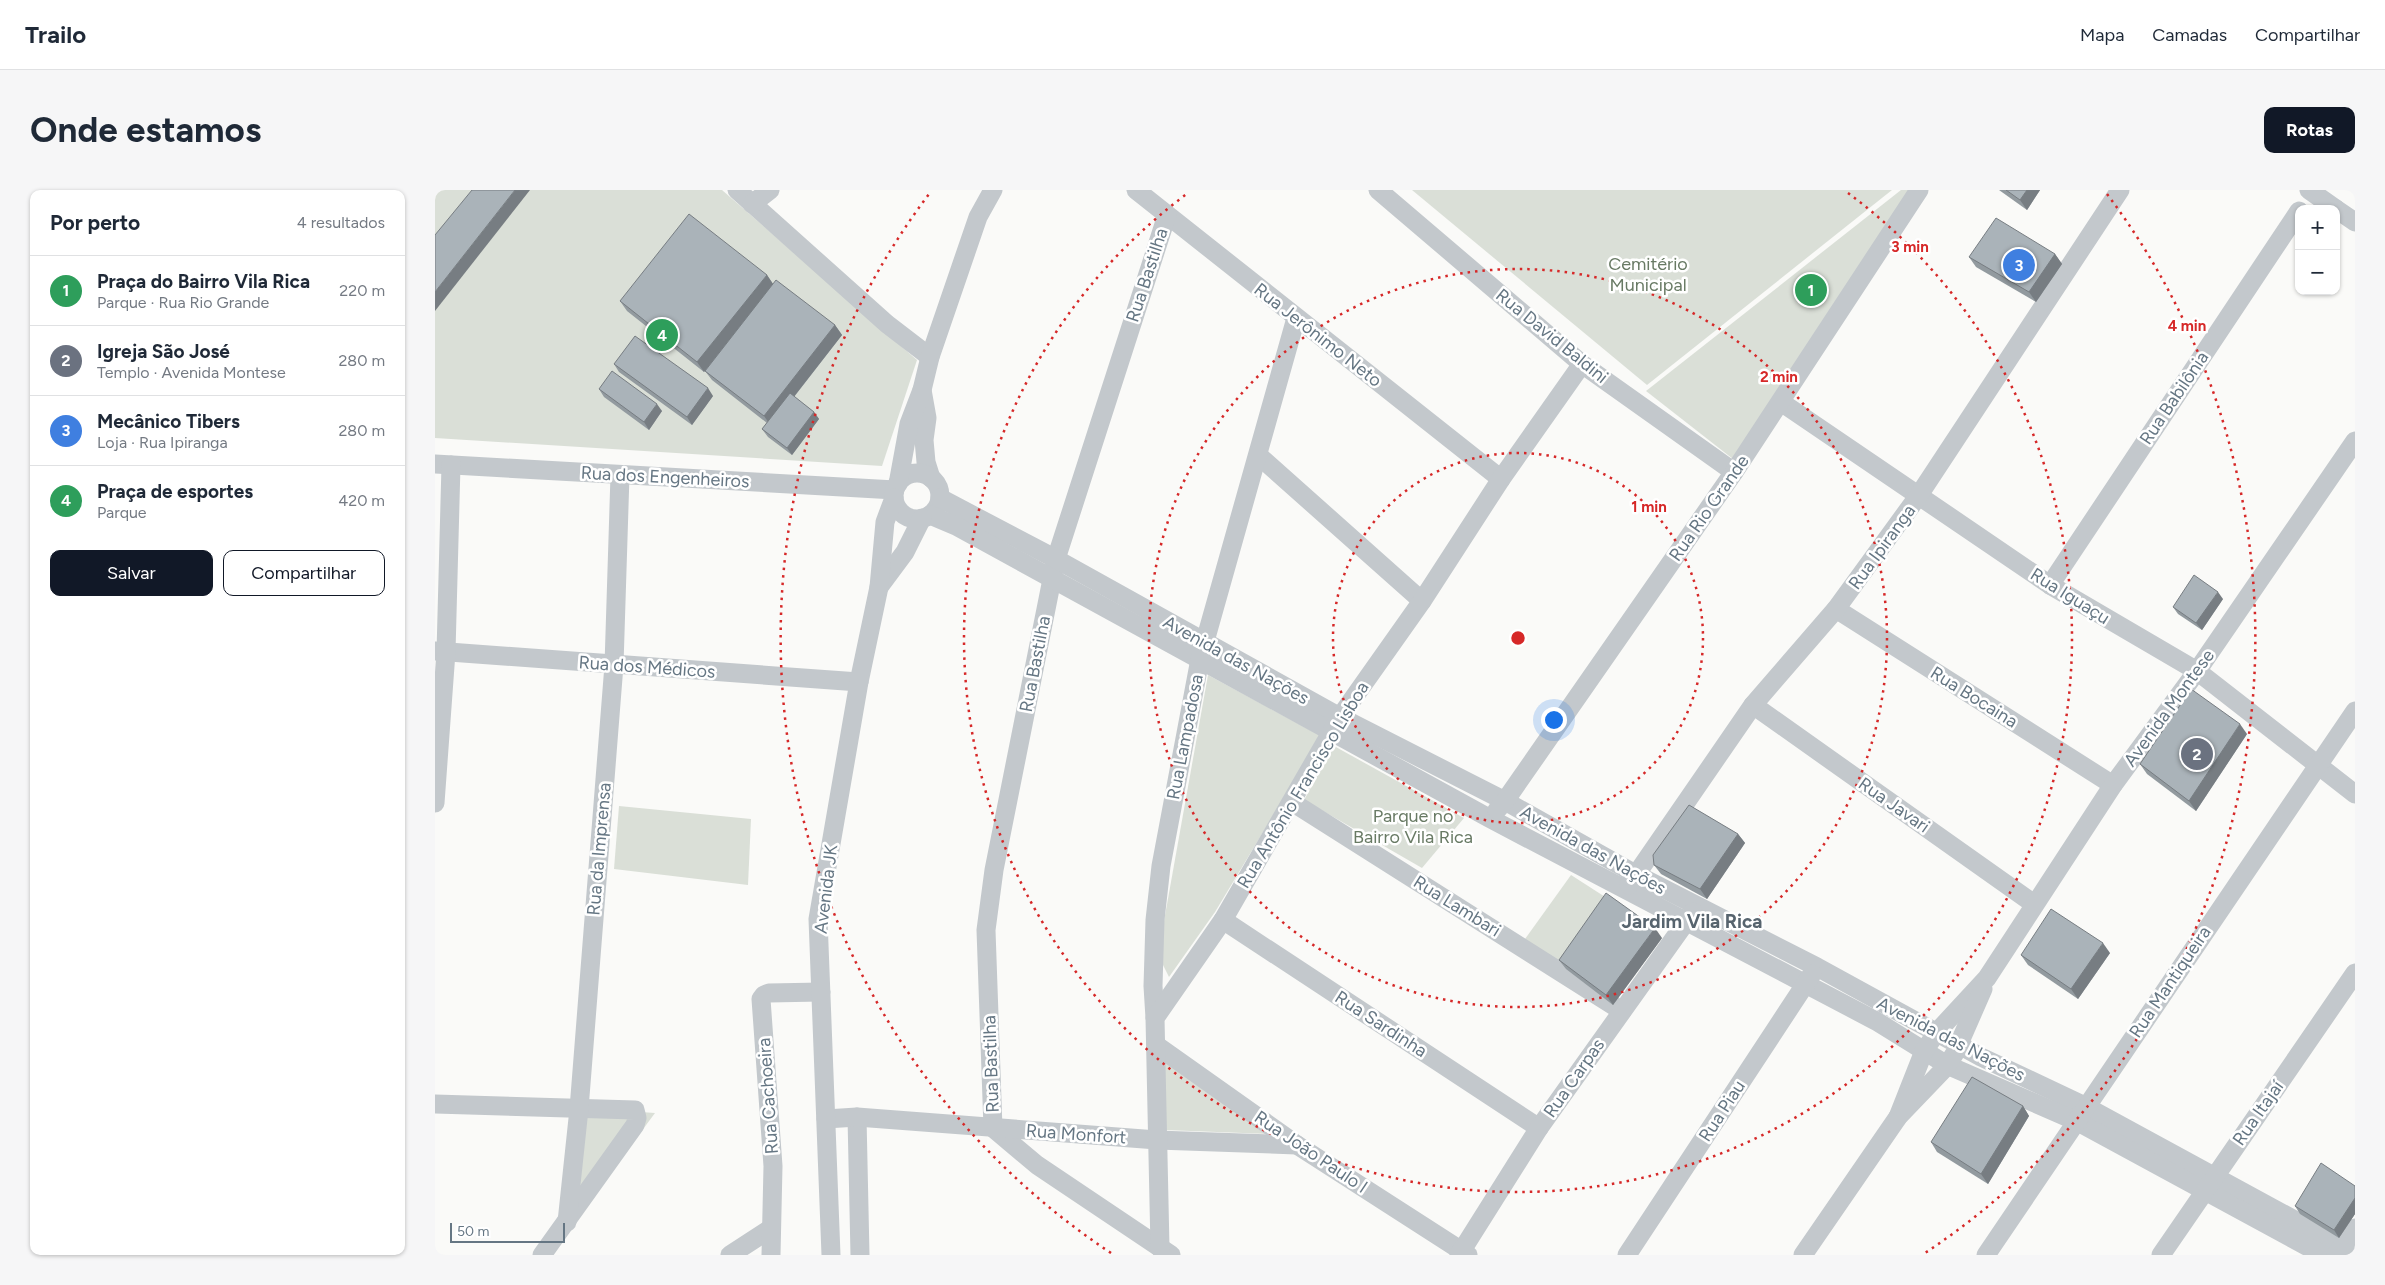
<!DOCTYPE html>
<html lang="pt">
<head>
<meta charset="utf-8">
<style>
	:root { --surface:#fff; --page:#f6f6f7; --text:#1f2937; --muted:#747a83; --line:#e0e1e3; --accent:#111827 }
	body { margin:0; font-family:Figtree,sans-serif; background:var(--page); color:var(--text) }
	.controls { position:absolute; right:15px; top:15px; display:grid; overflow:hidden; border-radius:10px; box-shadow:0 1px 4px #0004 }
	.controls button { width:45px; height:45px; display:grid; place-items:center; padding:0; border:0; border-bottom:1px solid var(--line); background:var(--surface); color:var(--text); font:25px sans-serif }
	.scale { position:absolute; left:15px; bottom:12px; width:115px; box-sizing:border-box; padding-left:5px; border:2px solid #657683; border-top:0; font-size:14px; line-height:18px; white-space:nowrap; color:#657683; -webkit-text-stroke:4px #fff; paint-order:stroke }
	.you { position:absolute; left:1118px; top:529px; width:18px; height:18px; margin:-12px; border:4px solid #fff; border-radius:50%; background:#1a73e8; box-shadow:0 0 0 8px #1a73e833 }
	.badge { display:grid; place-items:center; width:32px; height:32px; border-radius:50%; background:var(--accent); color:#fff; font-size:16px; font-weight:700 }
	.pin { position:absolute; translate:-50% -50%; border:2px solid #fff; box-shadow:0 1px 5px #0006 }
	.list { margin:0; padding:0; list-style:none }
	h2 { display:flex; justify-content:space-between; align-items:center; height:65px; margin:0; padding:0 20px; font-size:21px }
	h2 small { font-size:16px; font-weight:400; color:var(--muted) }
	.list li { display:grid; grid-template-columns:32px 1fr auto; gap:15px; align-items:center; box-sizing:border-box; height:70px; padding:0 20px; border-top:1px solid var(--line) }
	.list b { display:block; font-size:19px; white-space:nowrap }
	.list p { margin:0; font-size:16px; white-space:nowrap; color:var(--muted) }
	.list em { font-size:16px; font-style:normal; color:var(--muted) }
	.actions { display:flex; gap:10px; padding:15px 20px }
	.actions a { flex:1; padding:11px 0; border:1px solid var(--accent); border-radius:10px; text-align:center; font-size:18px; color:var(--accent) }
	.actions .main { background:var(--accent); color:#fff }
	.map { position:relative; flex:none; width:1920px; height:1065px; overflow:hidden; border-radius:10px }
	header { display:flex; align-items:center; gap:30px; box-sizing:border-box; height:70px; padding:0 25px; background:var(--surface); border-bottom:1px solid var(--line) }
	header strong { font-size:24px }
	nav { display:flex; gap:28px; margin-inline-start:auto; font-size:18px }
	.intro { display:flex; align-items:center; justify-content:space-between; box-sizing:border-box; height:120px; padding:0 30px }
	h1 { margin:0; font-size:35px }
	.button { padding:12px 22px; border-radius:10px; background:var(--accent); color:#fff; font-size:18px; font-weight:700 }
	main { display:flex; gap:30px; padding:0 30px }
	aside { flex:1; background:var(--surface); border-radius:10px; box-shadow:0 1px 4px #0004 }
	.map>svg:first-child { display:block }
</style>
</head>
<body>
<header>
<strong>Trailo</strong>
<nav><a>Mapa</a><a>Camadas</a><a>Compartilhar</a></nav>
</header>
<div class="intro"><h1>Onde estamos</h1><a class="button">Rotas</a></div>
<main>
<aside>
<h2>Por perto<small>4 resultados</small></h2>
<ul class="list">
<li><span class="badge" style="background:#2e9e5b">1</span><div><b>Praça do Bairro Vila Rica</b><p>Parque · Rua Rio Grande</p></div><em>220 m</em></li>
<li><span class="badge" style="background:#6b7280">2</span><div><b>Igreja São José</b><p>Templo · Avenida Montese</p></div><em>280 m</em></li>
<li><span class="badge" style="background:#3f7fe0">3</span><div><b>Mecânico Tibers</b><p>Loja · Rua Ipiranga</p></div><em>280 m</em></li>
<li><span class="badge" style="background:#2e9e5b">4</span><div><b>Praça de esportes</b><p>Parque</p></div><em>420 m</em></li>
</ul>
<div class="actions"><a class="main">Salvar</a><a>Compartilhar</a></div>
</aside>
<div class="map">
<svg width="1920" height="1065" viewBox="0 0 1920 1065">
	<rect width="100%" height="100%" fill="#fafaf8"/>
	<!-- green -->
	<g fill="#dadfd7">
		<polygon points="0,0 287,0 482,170 447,276 0,248"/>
		<polygon points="977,0 1457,0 1212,195"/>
		<polygon points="1466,0 1483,0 1298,269 1211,201"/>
		<polygon points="773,485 886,546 780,722 734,787 727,773 729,731"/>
		<polygon points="899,556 1029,628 987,678 869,610"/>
		<polygon points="184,616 316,629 313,695 179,679"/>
		<polygon points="1136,685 1178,712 1131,779 1090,749"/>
		<polygon points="730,871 834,944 730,940"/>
		<polygon points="149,918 220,923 140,1031"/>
	</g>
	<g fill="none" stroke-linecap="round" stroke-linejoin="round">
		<!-- minor -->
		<g stroke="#c3c8cc" stroke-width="19">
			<polyline points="302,0 452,134 495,167"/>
			<polyline points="701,0 1066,289"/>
			<polyline points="943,0 1147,174 1299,282"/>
			<polyline points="1874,0 1901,19"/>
			<polyline points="317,14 335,0"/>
			<polyline points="1901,19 1920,32"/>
			<polyline points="732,25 621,369 559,680 551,740 558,938 602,975 736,1065"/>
			<polyline points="487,200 492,228 489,250 491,272 496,288"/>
			<polyline points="1346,212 1615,395 1762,481 1920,604"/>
			<polyline points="824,266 987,411"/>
			<polyline points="0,274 460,300"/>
			<circle cx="482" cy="306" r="23"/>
			<polyline points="463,294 474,234 487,200 495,167 543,27 558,0"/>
			<polyline points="505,308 621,369 905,527 1070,611 1202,685 1382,777 1546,867 1650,916 1920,1063"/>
			<polyline points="495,325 521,336 1054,628 1441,831 1512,875 1641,931 1888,1065"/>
			<polyline points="1615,395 1864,21"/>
			<polyline points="444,397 470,362 487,328"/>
			<polyline points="1401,419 1678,595"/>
			<polyline points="0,461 424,492"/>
			<polyline points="1318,515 1599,714"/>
			<polyline points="857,612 1187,821"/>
			<polyline points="0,613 11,462 16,275"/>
			<polyline points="1062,620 1070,611 1299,282 1484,0"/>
			<polyline points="1194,695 1318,515 1401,419 1484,305 1685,0"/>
			<polyline points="788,730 1104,938"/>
			<polyline points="720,828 718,796 720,730 726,676 765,469 861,128"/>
			<polyline points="721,855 862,955 1033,1065"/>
			<polyline points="0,914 200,920 202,928 200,935 107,1065"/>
			<polyline points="422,927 425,1065"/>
			<polyline points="1463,927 1489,861 1502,842 1552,788 1678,595 1762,481 1920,251"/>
			<polyline points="391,929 422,927 722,950 862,955"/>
			<polyline points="132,1032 144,919 179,475 185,285"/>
			<polyline points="725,1058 720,828 788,730 905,527 987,411 1066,289 1147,174"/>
			<polyline points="295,1065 335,1039"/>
			<polyline points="336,1065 338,976 326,809 329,805 334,803 386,802"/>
			<polyline points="396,1065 383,729 424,492 444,397 450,332 459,308"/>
			<polyline points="1024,1065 1104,938 1258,722"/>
			<polyline points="1192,1065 1377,784"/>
			<polyline points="1368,1065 1463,927 1510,878 1520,863 1548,799"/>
			<polyline points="1551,1065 1920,521"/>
			<polyline points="1726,1065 1920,783"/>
			<polyline points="1901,1065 1920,1038"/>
		</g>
	</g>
	<!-- wall -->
	<g fill="#929a9f">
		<polygon points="1564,0 1605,0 1592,20"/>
		<polygon points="1620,64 1627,74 1601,112 1541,77 1534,67"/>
		<polygon points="332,85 338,94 400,135 407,145 359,207 379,222 384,229 357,265 333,247 327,239 332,233 277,190 270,181 269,182 192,121 185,111"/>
		<polygon points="179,174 278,206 257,235 184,182"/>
		<polygon points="164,199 227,221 214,240 169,207"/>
		<polygon points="1788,409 1767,440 1743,424 1738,417"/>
		<polygon points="1812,544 1761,621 1712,584 1705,574"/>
		<polygon points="1303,644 1310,653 1272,709 1226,684 1219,675"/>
		<polygon points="1227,748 1178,815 1131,779 1124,770"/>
		<polygon points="1675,763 1643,809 1593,775 1586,765"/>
		<polygon points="1588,916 1594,926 1553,994 1502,962 1496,952"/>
		<polygon points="1920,996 1920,1024 1904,1048 1865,1024 1860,1016"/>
	</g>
	<!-- shaded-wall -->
	<g fill="#777d82">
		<polygon points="80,0 95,0 0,121 0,102"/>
		<polygon points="1592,0 1605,0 1592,20 1585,10"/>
		<polygon points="1620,64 1627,74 1601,112 1594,102"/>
		<polygon points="332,85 338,94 269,182 262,172"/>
		<polygon points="400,135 407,145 336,236 329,226"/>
		<polygon points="273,198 278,206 257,235 252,227"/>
		<polygon points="222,214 227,221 214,240 209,232"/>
		<polygon points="379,222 384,229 357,265 352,258"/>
		<polygon points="1783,402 1788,409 1767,440 1761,433"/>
		<polygon points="1805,534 1812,544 1761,621 1754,611"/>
		<polygon points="1303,644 1310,653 1272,709 1265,699"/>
		<polygon points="1220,738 1227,748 1178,815 1171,805"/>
		<polygon points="1668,753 1675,763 1643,809 1636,799"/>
		<polygon points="1588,916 1594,926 1553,994 1546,984"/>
		<polygon points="1920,1008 1920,1024 1904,1048 1899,1040"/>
	</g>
	<!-- building -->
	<g fill="#aab3b9" stroke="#777d82">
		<polygon points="37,0 80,0 0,102 0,45"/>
		<polygon points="1571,0 1592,0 1585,10"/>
		<polygon points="254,24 332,85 262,172 185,111"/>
		<polygon points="1561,28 1620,64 1594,102 1534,67"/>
		<polygon points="341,90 400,135 329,226 270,181"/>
		<polygon points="200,146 273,198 252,227 179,174"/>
		<polygon points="177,181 222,214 209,232 164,199"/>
		<polygon points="355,203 379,222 352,258 327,239"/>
		<polygon points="1759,385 1783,402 1761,433 1738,417"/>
		<polygon points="1756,499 1805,534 1754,611 1705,574"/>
		<polygon points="1254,615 1303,644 1265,699 1219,675 1218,665"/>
		<polygon points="1171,703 1220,738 1171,805 1124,770"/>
		<polygon points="1616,719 1668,753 1636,799 1586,765"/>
		<polygon points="1537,887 1588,916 1546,984 1496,952"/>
		<polygon points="1886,973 1920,996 1920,1008 1899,1040 1860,1016"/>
	</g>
	<!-- distance rings -->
	<g fill="none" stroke="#d62828" stroke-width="2.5" stroke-dasharray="2.5 5">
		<circle cx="1083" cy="448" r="185"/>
		<circle cx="1083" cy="448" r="369"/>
		<path d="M1413 3A554 554 0 1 1 753 3"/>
		<path d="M676 1063A738 738 0 0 1 494 4M1672 4A738 738 0 0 1 1490 1063"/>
	</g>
	<g text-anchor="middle" stroke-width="5" stroke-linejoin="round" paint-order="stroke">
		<!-- park labels -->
		<g font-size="18" fill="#687a64" stroke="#fff">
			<text x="1213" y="80">Cemitério<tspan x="1213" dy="21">Municipal</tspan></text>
			<text x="978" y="632">Parque no<tspan x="978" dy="21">Bairro Vila Rica</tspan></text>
		</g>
		<!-- street labels -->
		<g font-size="18" fill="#657683" stroke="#fff">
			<text transform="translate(712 85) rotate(-72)" y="6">Rua Bastilha</text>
			<text transform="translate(883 145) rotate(38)" y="6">Rua Jerônimo Neto</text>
			<text transform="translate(1117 146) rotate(39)" y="6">Rua David Baldini</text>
			<text transform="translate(1739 208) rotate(-56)" y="6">Rua Babilônia</text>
			<text transform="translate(230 287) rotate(3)" y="6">Rua dos Engenheiros</text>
			<text transform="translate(1274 318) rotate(-55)" y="6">Rua Rio Grande</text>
			<text transform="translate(1447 357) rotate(-54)" y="6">Rua Ipiranga</text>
			<text transform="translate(1635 406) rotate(32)" y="6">Rua Iguaçu</text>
			<text transform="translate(801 470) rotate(29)" y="6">Avenida das Nações</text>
			<text transform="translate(600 474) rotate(-79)" y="6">Rua Bastilha</text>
			<text transform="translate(212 477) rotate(4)" y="6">Rua dos Médicos</text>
			<text transform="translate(1539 507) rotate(32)" y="6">Rua Bocaina</text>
			<text transform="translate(1734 518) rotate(-54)" y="6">Avenida Montese</text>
			<text transform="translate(750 547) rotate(-79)" y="6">Rua Lampadosa</text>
			<text transform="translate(868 595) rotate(-59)" y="6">Rua Antônio Francisco Lisboa</text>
			<text transform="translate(1459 615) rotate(35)" y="6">Rua Javari</text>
			<text transform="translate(164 659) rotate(-85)" y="6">Rua da Imprensa</text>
			<text transform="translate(1158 660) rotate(29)" y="6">Avenida das Nações</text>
			<text transform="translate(391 699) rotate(-83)" y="6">Avenida JK</text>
			<text transform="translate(1022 716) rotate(32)" y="6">Rua Lambari</text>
			<text transform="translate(1735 792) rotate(-56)" y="6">Rua Mantiqueira</text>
			<text transform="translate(946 834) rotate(33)" y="6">Rua Sardinha</text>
			<text transform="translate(1516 849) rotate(27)" y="6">Avenida das Nações</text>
			<text transform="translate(556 874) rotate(-92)" y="6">Rua Bastilha</text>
			<text transform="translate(1139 888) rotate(-55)" y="6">Rua Carpas</text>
			<text transform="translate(333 906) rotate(-94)" y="6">Rua Cachoeira</text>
			<text transform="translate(1287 921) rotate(-57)" y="6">Rua Piau</text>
			<text transform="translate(1823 923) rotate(-55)" y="6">Rua Itajaí</text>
			<text transform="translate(641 944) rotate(4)" y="6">Rua Monfort</text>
			<text transform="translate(876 962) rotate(34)" y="6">Rua João Paulo I</text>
		</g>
		<!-- neighbourhood labels -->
		<g font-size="19" font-weight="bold" fill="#57646e" stroke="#fff">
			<text x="1257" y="738">Jardim Vila Rica</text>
		</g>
	</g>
	<circle cx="1083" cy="448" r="8" fill="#d62828" stroke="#fff" stroke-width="2.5"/>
	<g font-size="15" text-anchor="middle" font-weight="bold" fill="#d62828" stroke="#fff" stroke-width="5" stroke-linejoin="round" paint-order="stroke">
		<text x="1475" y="62">3 min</text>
		<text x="1752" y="141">4 min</text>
		<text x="1344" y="192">2 min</text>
		<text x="1214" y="322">1 min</text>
	</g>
</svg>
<div class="controls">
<button>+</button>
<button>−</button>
</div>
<div class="scale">50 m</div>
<div class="you"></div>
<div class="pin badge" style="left:1376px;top:100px;background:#2e9e5b">1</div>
<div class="pin badge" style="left:1762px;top:564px;background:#6b7280">2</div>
<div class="pin badge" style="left:1584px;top:75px;background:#3f7fe0">3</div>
<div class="pin badge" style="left:227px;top:145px;background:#2e9e5b">4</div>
</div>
</main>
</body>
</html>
